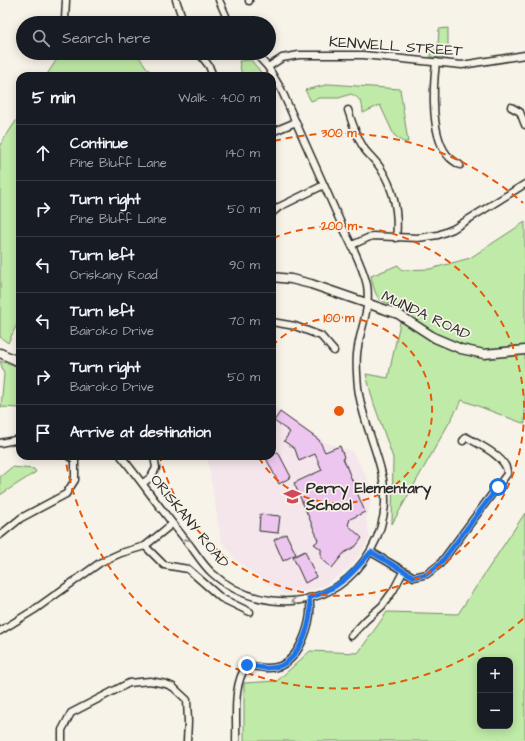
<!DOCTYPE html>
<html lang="en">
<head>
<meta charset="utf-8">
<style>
	:root { --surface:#171b24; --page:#242831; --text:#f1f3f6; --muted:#9ea1a6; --line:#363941 }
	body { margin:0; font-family:"Architects Daughter",sans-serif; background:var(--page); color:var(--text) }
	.controls { position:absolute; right:12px; bottom:12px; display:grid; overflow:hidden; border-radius:8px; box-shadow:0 2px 10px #0003 }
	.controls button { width:36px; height:36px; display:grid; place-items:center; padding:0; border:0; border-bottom:1px solid var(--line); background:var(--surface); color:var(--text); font:20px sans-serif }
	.stop { position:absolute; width:12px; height:12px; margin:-9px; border:3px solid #1a73e8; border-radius:50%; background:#fff }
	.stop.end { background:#1a73e8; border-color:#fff; box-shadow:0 1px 4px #0008 }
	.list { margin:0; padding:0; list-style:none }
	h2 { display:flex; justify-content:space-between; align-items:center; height:52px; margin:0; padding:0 16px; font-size:17px }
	h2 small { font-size:13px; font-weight:400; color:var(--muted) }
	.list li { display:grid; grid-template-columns:26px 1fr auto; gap:12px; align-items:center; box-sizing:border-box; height:56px; padding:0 16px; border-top:1px solid var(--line) }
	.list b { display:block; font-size:15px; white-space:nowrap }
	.list p { margin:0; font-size:13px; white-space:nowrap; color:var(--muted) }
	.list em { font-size:13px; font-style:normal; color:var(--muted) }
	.icon { flex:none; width:22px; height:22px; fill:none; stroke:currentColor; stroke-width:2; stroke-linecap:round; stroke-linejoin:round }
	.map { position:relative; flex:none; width:525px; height:741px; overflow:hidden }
	.search { position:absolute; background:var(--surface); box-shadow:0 2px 10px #0003; left:16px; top:16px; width:260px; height:44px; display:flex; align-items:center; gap:10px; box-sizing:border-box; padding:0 14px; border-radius:22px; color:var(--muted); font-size:15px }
	.panel { position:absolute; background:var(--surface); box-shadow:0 2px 10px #0003; left:16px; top:72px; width:260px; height:388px; border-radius:12px }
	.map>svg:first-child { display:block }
</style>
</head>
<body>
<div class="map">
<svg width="525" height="741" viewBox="0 0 525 741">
	<rect width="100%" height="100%" fill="#f7f3e8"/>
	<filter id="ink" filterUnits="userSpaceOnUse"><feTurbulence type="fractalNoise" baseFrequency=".025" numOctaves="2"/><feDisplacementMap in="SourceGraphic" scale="8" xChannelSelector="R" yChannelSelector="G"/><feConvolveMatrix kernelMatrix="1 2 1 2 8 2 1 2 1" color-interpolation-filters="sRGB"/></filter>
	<g filter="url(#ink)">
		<!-- built -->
		<polygon fill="#f4e6ea" points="272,406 327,443 352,451 372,487 370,507 366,519 370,537 360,554 350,567 338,576 323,586 305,592 285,594 269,585 236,560 221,540 207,456 272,456"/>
		<!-- green -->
		<g fill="#bfeaa7" stroke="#758a69" fill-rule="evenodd">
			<polygon points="448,28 448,58 430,57 432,44 438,45 439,29"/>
			<polygon points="61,53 136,53 153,76 46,76"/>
			<polygon points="251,60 264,76 242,76 239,61"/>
			<path d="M330,84L400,89L408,142H403L394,135L380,105L363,113C363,103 360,98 351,94L339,98H319L311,101L305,90Z"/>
			<polygon points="20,115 20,318 8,343 0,337 0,145"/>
			<path d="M525,222V424L462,400L392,524L393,458L373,401L366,374L388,378L403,309C379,299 377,305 371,276L398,265L402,270L430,269L470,258Z"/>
			<polygon points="0,361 20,368 20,408 1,407 4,374"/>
			<polygon points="12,467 34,469 36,472 0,495 0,477"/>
			<path d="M525,513V741H244V683L277,681L310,651L358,653L387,612L458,614ZM480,660H510V726H480Z"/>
		</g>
		<!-- building -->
		<g fill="#edc6ef" stroke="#2b2b2b">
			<polygon points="280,412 319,440 325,452 340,446 344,457 343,458 365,512 350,519 348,525 362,538 356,546 344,553 332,568 321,558 321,549 314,544 318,541 316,534 294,483 322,470 315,454 299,461 295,449 284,441 290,432 274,421"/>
			<polygon points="278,452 291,477 279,484 266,458"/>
			<polygon points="260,514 280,516 278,533 259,531"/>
			<polygon points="286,534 296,554 283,561 274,540"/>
			<polygon points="305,551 316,577 305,583 293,557"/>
		</g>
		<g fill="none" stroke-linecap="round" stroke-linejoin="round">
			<defs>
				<g id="minor">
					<polyline points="176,0 184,23"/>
					<polyline points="219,0 229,23"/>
					<polyline points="249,1 249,0"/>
					<polyline points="65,20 66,0"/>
					<polyline points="199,53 209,66 213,76"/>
					<path d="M436,62C433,87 430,139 450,158C453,161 457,163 460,165"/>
					<polyline points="268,67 282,58 299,55 363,55 462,65 525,55"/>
					<polyline points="511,107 520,112 525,125"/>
					<path d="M348,110C352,123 357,138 365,150C370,156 377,162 381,169C394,189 399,214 396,238"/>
					<polyline points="272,132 296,122"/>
					<polyline points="272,213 279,207 324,185"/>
					<polyline points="352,245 372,236 418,238 438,235 453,229 525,184"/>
					<polyline points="272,322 295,326 321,336 334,351"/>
					<polyline points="0,443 20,439"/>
					<polyline points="68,456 75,459"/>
					<path d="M121,456C144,485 165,515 189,544C196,553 203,565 212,573C246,604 298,611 338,586C365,568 383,536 385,503C386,463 362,426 358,387C357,376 356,365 357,354C359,331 371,310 367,285C362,263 349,241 340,221C320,177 301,133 281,89L268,67L255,53"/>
					<polyline points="143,483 151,477 156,468 154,456"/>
					<polyline points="0,535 21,518 66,494 75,480 75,459 78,456"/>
					<polyline points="145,546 164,565 188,569 221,598 250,612"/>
					<path d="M371,552L414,577L427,574L440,564L507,474C509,458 478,444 466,437L463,441"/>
					<polyline points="0,631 34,610 101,562 121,553 145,546 172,524"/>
					<polyline points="351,636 366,620 382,606 393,591 403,572"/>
					<polyline points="62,741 62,730 71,713 129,683 150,681 166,684 173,687 187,700 188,722 187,741"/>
					<path d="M236,741C237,717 232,685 247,665C258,667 270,670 280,666C301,657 314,619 309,598"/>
				</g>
				<g id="tertiary">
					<polyline points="272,277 291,279 311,284 398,314 435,338 461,349 484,354 525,350"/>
					<polyline points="0,353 20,362"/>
				</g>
			</defs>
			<!-- minor casing -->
			<use href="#minor" stroke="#2b2b2b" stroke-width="9"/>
			<!-- tertiary casing -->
			<use href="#tertiary" stroke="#2b2b2b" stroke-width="11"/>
			<!-- minor -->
			<use href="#minor" stroke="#f7f3e8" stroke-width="6"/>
			<!-- tertiary -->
			<use href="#tertiary" stroke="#f7f3e8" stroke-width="8"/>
		</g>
		<!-- one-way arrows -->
		<defs><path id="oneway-chevron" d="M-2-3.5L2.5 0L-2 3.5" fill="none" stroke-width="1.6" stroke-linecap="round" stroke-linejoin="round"/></defs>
		<g stroke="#918f8a">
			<use href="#oneway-chevron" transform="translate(186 541) rotate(-129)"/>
			<use href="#oneway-chevron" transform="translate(294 601) rotate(175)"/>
		</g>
	</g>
	<g fill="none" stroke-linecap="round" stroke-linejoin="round" filter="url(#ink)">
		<!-- route -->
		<path stroke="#1a73e8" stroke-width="5" d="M247,665C258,667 270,670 280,666C301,657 314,619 309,598C339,589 352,574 371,552L414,577L427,574L440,564L498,487"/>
	</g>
	<!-- distance rings -->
	<g fill="none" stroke="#e8590c" stroke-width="2" stroke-dasharray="7 5">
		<path d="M272 346A93 93 0 1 1 258 456"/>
		<path d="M273 238A185 185 0 1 1 160 457"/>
		<path d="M523 619A278 278 0 0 1 65 457M274 141A278 278 0 0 1 523 203"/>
	</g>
	<!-- icons -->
	<defs>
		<symbol id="school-bare" viewBox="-9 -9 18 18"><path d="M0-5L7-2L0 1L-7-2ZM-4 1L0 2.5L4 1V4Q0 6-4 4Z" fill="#d1495b" stroke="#f7f3e8" stroke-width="2.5" paint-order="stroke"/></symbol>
	</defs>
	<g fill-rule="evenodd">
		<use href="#school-bare" x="280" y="484" width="25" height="25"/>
	</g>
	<g text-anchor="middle" stroke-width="3.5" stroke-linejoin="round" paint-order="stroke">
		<!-- street labels -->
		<g font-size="15" fill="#2b2b2b" stroke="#f7f3e8">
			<text transform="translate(396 46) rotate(4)" y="5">KENWELL STREET</text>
			<text transform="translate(426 315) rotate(25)" y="5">MUNDA ROAD</text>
			<text transform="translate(190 521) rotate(51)" y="5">ORISKANY ROAD</text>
		</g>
		<!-- poi labels -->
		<g font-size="15" font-weight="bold" fill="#2b2b2b" stroke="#f7f3e8" text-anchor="start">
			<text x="306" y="493">Perry Elementary<tspan x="306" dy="17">School</tspan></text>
		</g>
	</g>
	<circle cx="339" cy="411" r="6" fill="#e8590c" stroke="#f7f3e8" stroke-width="2"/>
	<g font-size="12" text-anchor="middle" font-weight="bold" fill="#e8590c" stroke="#f7f3e8" stroke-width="3.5" stroke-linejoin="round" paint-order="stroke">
		<text x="339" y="137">300 m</text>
		<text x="339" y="230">200 m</text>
		<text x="339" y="322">100 m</text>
	</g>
</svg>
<div class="controls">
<button>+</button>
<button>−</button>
</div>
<div class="stop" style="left:498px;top:487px"></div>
<div class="stop end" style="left:247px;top:665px"></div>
<div class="search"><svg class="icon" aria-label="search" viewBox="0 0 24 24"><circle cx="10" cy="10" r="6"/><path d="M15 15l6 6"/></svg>Search here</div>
<section class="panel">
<h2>5 min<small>Walk · 400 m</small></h2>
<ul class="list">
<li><svg class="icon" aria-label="ahead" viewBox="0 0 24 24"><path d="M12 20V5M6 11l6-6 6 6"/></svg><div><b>Continue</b><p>Pine Bluff Lane</p></div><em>140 m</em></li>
<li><svg class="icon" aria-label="right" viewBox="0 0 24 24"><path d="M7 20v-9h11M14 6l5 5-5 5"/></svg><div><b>Turn right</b><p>Pine Bluff Lane</p></div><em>50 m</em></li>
<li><svg class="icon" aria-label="left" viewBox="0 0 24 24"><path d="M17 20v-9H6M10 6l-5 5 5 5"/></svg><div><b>Turn left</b><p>Oriskany Road</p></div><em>90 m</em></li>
<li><svg class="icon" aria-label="left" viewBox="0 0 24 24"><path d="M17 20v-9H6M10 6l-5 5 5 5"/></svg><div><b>Turn left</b><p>Bairoko Drive</p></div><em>70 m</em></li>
<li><svg class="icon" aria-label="right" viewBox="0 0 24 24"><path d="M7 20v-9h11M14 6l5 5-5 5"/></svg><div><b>Turn right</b><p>Bairoko Drive</p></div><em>50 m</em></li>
<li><svg class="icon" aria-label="arrive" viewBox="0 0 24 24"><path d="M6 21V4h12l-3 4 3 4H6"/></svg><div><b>Arrive at destination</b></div></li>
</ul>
</section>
</div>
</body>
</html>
